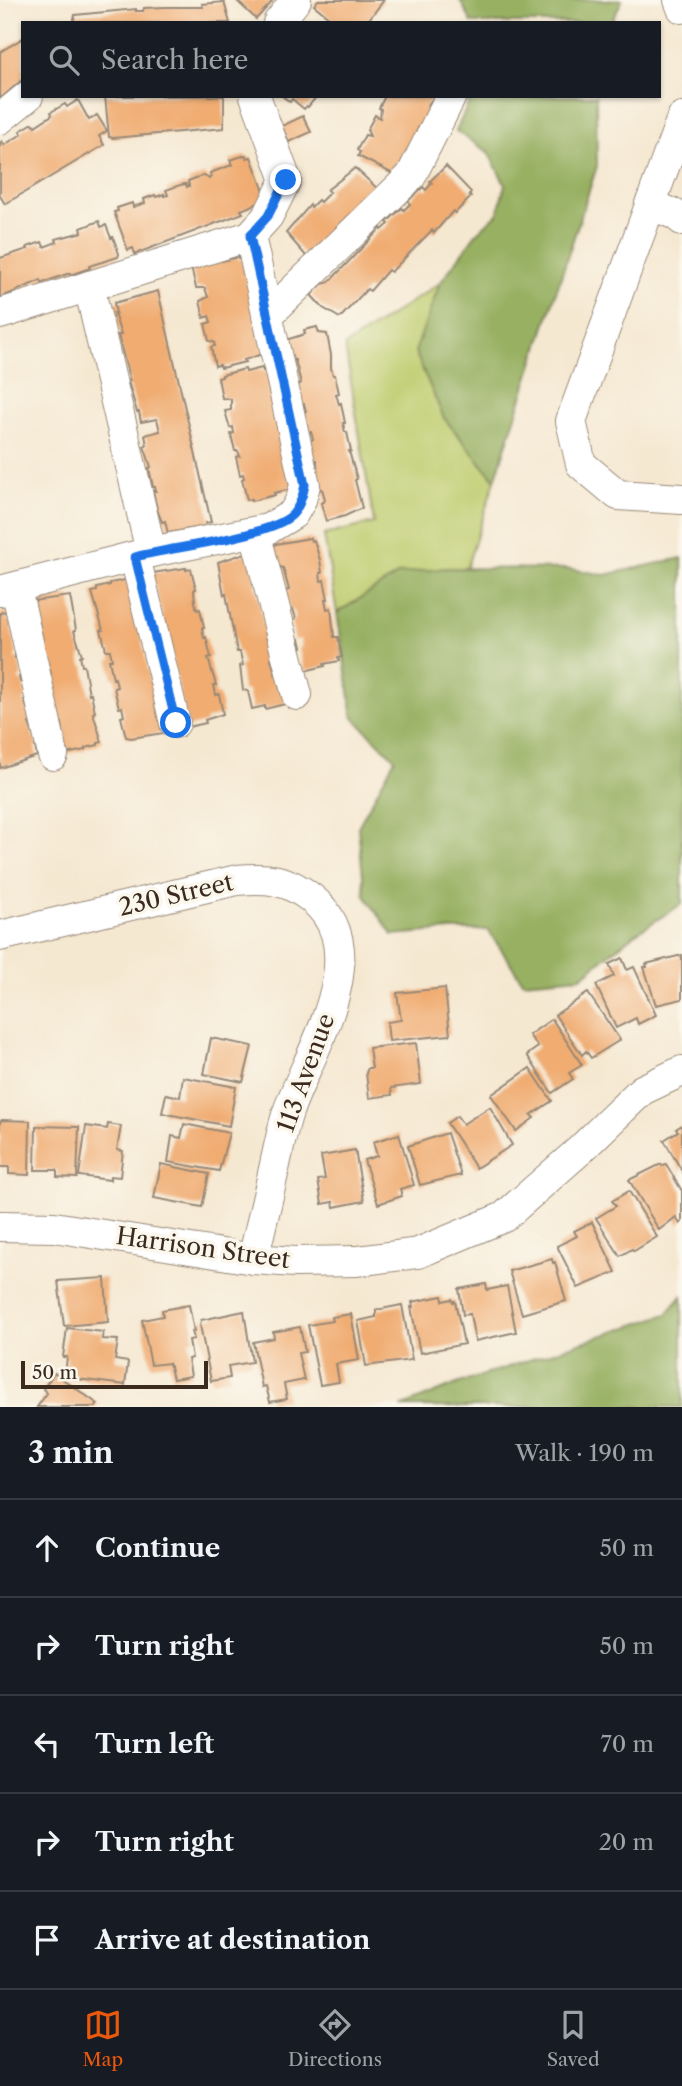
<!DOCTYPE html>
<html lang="en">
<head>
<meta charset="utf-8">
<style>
	:root { --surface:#171b24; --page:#242831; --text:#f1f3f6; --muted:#9ea1a6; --line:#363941; --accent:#ea580c }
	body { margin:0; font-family:"Libre Caslon Text",serif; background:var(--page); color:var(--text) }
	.scale { position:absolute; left:21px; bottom:18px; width:187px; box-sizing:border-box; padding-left:7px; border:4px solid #3b2a1e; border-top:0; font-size:19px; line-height:24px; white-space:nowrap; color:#3b2a1e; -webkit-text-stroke:5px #fbf7ec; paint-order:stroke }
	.stop { position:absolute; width:21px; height:21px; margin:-16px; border:5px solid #1a73e8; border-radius:50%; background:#fff }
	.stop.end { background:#1a73e8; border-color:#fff; box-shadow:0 2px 7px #0008 }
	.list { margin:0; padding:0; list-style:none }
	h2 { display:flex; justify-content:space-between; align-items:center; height:91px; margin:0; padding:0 28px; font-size:30px }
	h2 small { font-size:23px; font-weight:400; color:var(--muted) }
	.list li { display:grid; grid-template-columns:46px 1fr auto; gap:21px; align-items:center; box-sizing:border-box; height:98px; padding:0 28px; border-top:2px solid var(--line) }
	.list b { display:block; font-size:26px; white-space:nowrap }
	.list em { font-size:23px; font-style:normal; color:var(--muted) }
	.icon { flex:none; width:38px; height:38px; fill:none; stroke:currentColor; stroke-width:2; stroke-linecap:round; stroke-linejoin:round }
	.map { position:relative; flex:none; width:682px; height:1407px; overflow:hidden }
	.search { position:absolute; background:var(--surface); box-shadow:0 2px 5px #0004; left:21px; right:21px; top:21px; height:77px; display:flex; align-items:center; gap:18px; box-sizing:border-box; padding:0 24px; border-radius:0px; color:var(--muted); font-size:26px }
	.sheet { height:581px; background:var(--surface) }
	nav { display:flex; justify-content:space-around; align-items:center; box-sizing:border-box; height:98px; border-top:2px solid var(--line); background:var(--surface); font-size:19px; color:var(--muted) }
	nav a { display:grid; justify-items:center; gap:4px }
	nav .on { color:var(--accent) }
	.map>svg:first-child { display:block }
</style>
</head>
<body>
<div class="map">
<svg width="682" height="1407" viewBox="0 0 682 1407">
	<rect width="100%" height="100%" fill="#fbf7ec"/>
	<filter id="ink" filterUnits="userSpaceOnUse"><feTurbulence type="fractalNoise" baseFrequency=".0143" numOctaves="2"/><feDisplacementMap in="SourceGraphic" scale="14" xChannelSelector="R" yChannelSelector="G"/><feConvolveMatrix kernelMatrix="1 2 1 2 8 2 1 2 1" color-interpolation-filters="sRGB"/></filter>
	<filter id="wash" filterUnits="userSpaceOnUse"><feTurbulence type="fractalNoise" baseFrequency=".00686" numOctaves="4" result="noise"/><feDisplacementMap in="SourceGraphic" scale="28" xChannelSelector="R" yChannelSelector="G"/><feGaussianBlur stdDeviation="1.57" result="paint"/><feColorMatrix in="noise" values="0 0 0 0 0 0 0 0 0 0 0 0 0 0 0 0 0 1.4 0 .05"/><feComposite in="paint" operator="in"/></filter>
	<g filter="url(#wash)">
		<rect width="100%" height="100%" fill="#f5e8d1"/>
		<!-- green -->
		<polygon fill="#bfcd6f" stroke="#7d7c46" stroke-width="2" points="440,283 416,352 444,418 495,480 466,569 399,574 337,613 324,535 374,523 345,346"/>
		<!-- forest -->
		<g fill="#97b062" stroke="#696d40" stroke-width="2">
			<polygon points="460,0 622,0 611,23 472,23"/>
			<polygon points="472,96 596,96 597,166 495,480 444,418 415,352 440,283 476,234 498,213 505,184 488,152 456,131"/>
			<polygon points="682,558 682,904 633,935 581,977 523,982 488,930 451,930 393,935 365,896 358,827 395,759 353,717 337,613 399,574 445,568 570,569 605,575"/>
			<polygon points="682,1296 682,1407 401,1407 457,1384 667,1314"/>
		</g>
		<g id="blocks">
			<!-- building -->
			<g fill="#f0ac71">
				<polygon points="236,0 269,0 272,2 256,19"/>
				<polygon points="318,0 384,0 366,23 336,23 314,5"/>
				<polygon points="224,2 230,23 73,23 75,15 136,9 136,11 143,11 144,8 165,7 203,7 202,4"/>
				<polygon points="23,38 23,79 0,99 0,52"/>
				<polygon points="105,96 224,96 224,128 113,138 109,137"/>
				<polygon points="282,96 317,96 308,107 307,106 304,109 292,99 290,102"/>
				<polygon points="385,96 435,96 427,106 432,108 395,175 358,156 360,152 357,150 365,135 370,136 367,130 375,115 380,118 381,109 379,108"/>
				<polygon points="78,100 89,120 97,115 107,131 99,136 104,145 5,204 0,196 0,143 2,141 4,145 22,134 20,131 33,123 35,126 52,115 51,112 65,104 67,107"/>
				<polygon points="303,116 311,132 289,142 282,126"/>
				<polygon points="246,155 247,158 251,157 265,194 264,201 241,210 243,213 135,254 133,248 128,250 114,212 118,211 117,208 132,203 133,207 145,203 144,199 155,195 156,197 164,194 164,196 168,195 166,190 180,185 186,184 187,187 189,186 188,181 204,175 209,179 211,177 210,173 232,165 230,160"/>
				<polygon points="446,166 471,192 469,195 471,197 455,213 453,211 434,233 432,230 391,272 388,270 370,291 367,289 340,318 323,308 312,296 312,294 322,284 329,282 381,228 382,230 389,224 387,222 402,208 404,210 410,204 408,201 423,187 426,190 432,183 430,181"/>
				<polygon points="355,168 379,190 307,257 286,233 310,205 311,207 318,200 320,202 330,192 327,190"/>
				<polygon points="99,221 101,227 106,225 111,238 113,237 119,254 118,257 89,266 90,268 70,275 70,273 42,283 41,280 0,298 0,258 28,249 27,247 42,242 44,247 57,242 56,239 82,232 81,228"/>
				<polygon points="238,257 238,259 242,259 265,353 244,360 245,362 221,368 220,365 215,366 211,347 215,346 214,342 209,341 205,324 211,322 209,316 204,318 200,301 208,297 205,288 196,288 191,267 221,258 222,261"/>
				<polygon points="158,291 211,522 206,523 206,526 168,533 165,521 162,522 157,509 153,491 156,491 155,487 153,487 149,468 151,467 144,446 147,445 145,435 160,431 157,419 141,422 139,412 137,412 128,381 130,381 118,335 121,335 114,313 116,313 114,303"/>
				<polygon points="317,327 319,333 327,334 331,355 331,368 333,375 335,375 339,393 336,394 339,404 341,403 345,423 343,423 345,432 347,432 351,451 349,451 357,479 355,480 362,508 345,516 326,521 321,503 324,502 325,499 322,489 318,490 317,460 313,461 309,443 313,439 311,432 307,433 304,412 306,411 304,404 300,405 296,387 301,383 295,360 293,360 286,340 305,334 304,330"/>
				<polygon points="262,368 263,371 268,370 295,485 291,489 274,493 275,495 251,501 251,499 247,500 242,479 244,478 243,474 240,475 236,457 240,456 238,451 235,451 231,434 234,433 233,427 230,428 225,411 231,410 231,399 222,398 218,378 222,377 222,375 245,369 246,372"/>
				<polygon points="310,538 311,541 314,540 320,560 322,573 320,573 321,581 324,580 328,599 325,599 327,609 331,608 334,637 338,637 342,657 338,658 339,661 324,664 325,666 304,671 299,648 302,647 300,639 295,640 291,622 296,618 293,609 290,611 285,591 289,590 283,568 278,566 274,547 276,544"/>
				<polygon points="249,552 267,640 271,639 276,658 271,659 276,676 281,675 287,701 284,702 285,704 265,709 265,706 252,709 248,691 243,690 240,666 243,665 240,652 237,652 226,594 224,595 218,562"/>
				<polygon points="186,568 186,570 191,569 196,589 194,590 195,602 197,610 200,609 204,628 202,628 204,638 206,637 211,657 208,658 216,685 214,685 216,695 219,694 223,714 205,720 206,723 188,727 152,573"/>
				<polygon points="130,579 150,681 152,681 156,710 159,710 164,733 131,738 126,737 121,717 124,716 122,707 119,708 114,688 117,687 115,678 113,679 109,660 112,660 110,650 106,650 101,630 103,630 92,592 97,591 97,588 110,585 110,583"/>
				<polygon points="70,596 76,630 74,631 82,655 80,656 82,666 84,666 89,694 91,693 95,712 93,713 102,742 98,743 98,745 85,748 85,750 66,754 62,723 57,724 48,675 51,674 49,665 43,666 42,645 44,645 39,622 37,623 31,601"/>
				<polygon points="6,611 8,621 10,621 17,655 15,655 15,658 18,658 22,676 19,677 20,682 23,682 27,699 24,700 32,722 29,723 37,746 35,746 37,756 0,768 0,613"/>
				<polygon points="682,955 682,999 656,1005 644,967 647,967 646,964"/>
				<polygon points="622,958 627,970 634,967 656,1015 638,1024 636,1018 616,1028 596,985 614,976 609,964"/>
				<polygon points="445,988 450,1035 389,1041 387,1022 401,1020 397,993"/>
				<polygon points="588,993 620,1040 591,1058 586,1051 582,1055 555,1015"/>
				<polygon points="552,1019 582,1065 569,1073 573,1079 552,1093 527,1055 538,1047 529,1035"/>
				<polygon points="211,1038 252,1046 243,1082 204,1074"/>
				<polygon points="416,1043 421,1084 391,1088 392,1095 369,1098 366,1073 368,1068 372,1068 369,1048"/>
				<polygon points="530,1068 552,1101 531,1115 534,1118 516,1131 491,1095"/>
				<polygon points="183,1077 236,1087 229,1126 162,1113 166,1094 180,1097"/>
				<polygon points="490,1107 512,1145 476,1168 447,1123 457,1116 463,1124"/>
				<polygon points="2,1120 30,1121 29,1175 9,1174 9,1167 0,1167 0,1122"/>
				<polygon points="108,1124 121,1126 117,1150 123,1151 120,1177 110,1176 110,1180 79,1176 86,1126 107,1129"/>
				<polygon points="184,1124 229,1133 219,1171 168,1162 172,1136 181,1138"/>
				<polygon points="682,1125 682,1171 664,1140 678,1131 676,1129"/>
				<polygon points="36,1126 79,1127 77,1178 57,1177 57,1170 35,1170"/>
				<polygon points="447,1133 461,1175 420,1185 408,1146"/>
				<polygon points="399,1134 414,1185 400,1189 402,1196 378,1204 364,1160 377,1156 373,1142"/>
				<polygon points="355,1150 364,1201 334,1207 333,1202 322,1204 318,1180 325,1179 321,1156"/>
				<polygon points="161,1164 209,1174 202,1207 154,1198"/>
				<polygon points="661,1164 662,1166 666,1164 682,1191 682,1222 680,1224 676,1217 659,1230 629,1180"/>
				<polygon points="629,1191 657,1237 634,1251 632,1249 620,1256 596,1218 616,1206 612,1201"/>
				<polygon points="592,1222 616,1272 578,1288 557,1246 577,1236 574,1231"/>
				<polygon points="552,1259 553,1263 555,1262 566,1301 522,1314 509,1271"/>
				<polygon points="105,1278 108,1322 64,1326 58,1281"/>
				<polygon points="486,1284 487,1290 507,1286 516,1332 475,1341 470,1314 463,1315 459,1289"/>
				<polygon points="442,1296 443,1301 452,1299 453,1302 455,1301 464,1344 420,1353 411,1307 413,1307 412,1302"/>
				<polygon points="189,1305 194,1331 192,1331 194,1339 189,1340 192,1358 188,1359 191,1376 173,1379 169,1363 151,1365 142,1320 163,1316 162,1310"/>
				<polygon points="402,1305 412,1360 366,1366 358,1321 376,1317 376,1310"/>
				<polygon points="244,1311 252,1362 228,1366 230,1378 211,1381 200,1325 201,1320"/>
				<polygon points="351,1314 359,1360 336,1364 339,1382 320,1385 308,1325 333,1321 332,1317"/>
				<polygon points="300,1327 305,1352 298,1353 304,1380 284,1384 287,1399 270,1402 266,1386 262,1387 253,1342 274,1338 273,1332"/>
				<polygon points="67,1328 103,1332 102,1339 118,1340 115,1360 128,1362 125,1385 69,1378 65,1375 67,1357 63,1357"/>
				<polygon points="54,1373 98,1404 96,1407 37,1407 47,1393 43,1389"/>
			</g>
		</g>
	</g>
	<g filter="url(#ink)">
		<use href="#blocks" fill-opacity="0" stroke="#988978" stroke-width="2"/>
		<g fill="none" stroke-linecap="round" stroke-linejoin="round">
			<defs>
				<g id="minor">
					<polyline points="679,0 682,8"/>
					<polyline points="278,23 296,0"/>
					<polyline points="682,118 571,421 581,464 618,495 682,499"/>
					<polyline points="0,119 28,96"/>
					<polyline points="650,204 676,215 682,220"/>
					<polyline points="89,286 151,552"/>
					<polyline points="0,314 250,236 268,216 286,180 255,96"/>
					<polyline points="267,316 411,176 451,96"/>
					<polyline points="255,532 297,695"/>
					<polyline points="135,557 175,723"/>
					<polyline points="16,588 53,755"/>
					<polyline points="0,591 151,552 268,529 293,514 301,500 305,485 250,236"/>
					<path d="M0,936L237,880C267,877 287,879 311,898C377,950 310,1050 289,1109C283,1125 280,1143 276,1160C269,1193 261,1226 253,1259"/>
					<polyline points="0,1226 54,1227 253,1259 295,1262 357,1261 418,1253 504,1217 579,1151 642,1090 682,1071"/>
				</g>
			</defs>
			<!-- minor casing -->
			<use href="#minor" stroke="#988978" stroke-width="32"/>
			<!-- minor -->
			<use href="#minor" stroke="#fff" stroke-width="30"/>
		</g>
	</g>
	<g fill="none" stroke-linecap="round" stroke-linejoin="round" filter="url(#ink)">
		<!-- route -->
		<path stroke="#1a73e8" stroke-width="9" d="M176,723L135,557C171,547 269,537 292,515C300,507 303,495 305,485L250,236L268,216L286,180"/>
	</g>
	<g text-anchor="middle" stroke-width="7" stroke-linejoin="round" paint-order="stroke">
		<!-- street labels -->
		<g font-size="24" fill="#3b2a1e" stroke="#fbf7ec">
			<text transform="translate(176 895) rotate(-13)" y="8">230 Street</text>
			<text transform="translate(306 1073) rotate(-70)" y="8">113 Avenue</text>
			<text transform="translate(203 1248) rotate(8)" y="8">Harrison Street</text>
		</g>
	</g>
</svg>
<div class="scale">50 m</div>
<div class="stop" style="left:176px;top:723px"></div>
<div class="stop end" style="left:286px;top:180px"></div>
<div class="search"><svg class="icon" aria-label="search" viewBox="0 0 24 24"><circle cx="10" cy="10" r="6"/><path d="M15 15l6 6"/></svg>Search here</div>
</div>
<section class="sheet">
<h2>3 min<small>Walk · 190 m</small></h2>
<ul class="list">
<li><svg class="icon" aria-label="ahead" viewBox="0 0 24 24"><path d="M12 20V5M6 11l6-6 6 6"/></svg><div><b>Continue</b></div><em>50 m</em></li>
<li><svg class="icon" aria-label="right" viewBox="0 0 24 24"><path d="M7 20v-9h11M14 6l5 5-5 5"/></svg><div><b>Turn right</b></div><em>50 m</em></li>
<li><svg class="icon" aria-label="left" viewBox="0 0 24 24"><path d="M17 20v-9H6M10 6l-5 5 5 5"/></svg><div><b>Turn left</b></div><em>70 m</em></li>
<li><svg class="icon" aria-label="right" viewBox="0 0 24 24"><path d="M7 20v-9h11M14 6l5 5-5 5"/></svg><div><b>Turn right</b></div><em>20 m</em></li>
<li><svg class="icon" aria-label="arrive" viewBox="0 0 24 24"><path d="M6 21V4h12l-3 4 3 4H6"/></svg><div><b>Arrive at destination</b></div></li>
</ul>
</section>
<nav>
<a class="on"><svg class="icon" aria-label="map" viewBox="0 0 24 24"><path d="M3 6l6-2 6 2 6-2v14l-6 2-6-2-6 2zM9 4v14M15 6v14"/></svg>Map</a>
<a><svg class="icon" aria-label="directions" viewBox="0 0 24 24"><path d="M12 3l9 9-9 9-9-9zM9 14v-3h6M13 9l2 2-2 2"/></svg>Directions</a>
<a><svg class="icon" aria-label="saved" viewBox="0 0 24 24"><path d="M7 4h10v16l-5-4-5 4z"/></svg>Saved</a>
</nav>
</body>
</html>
